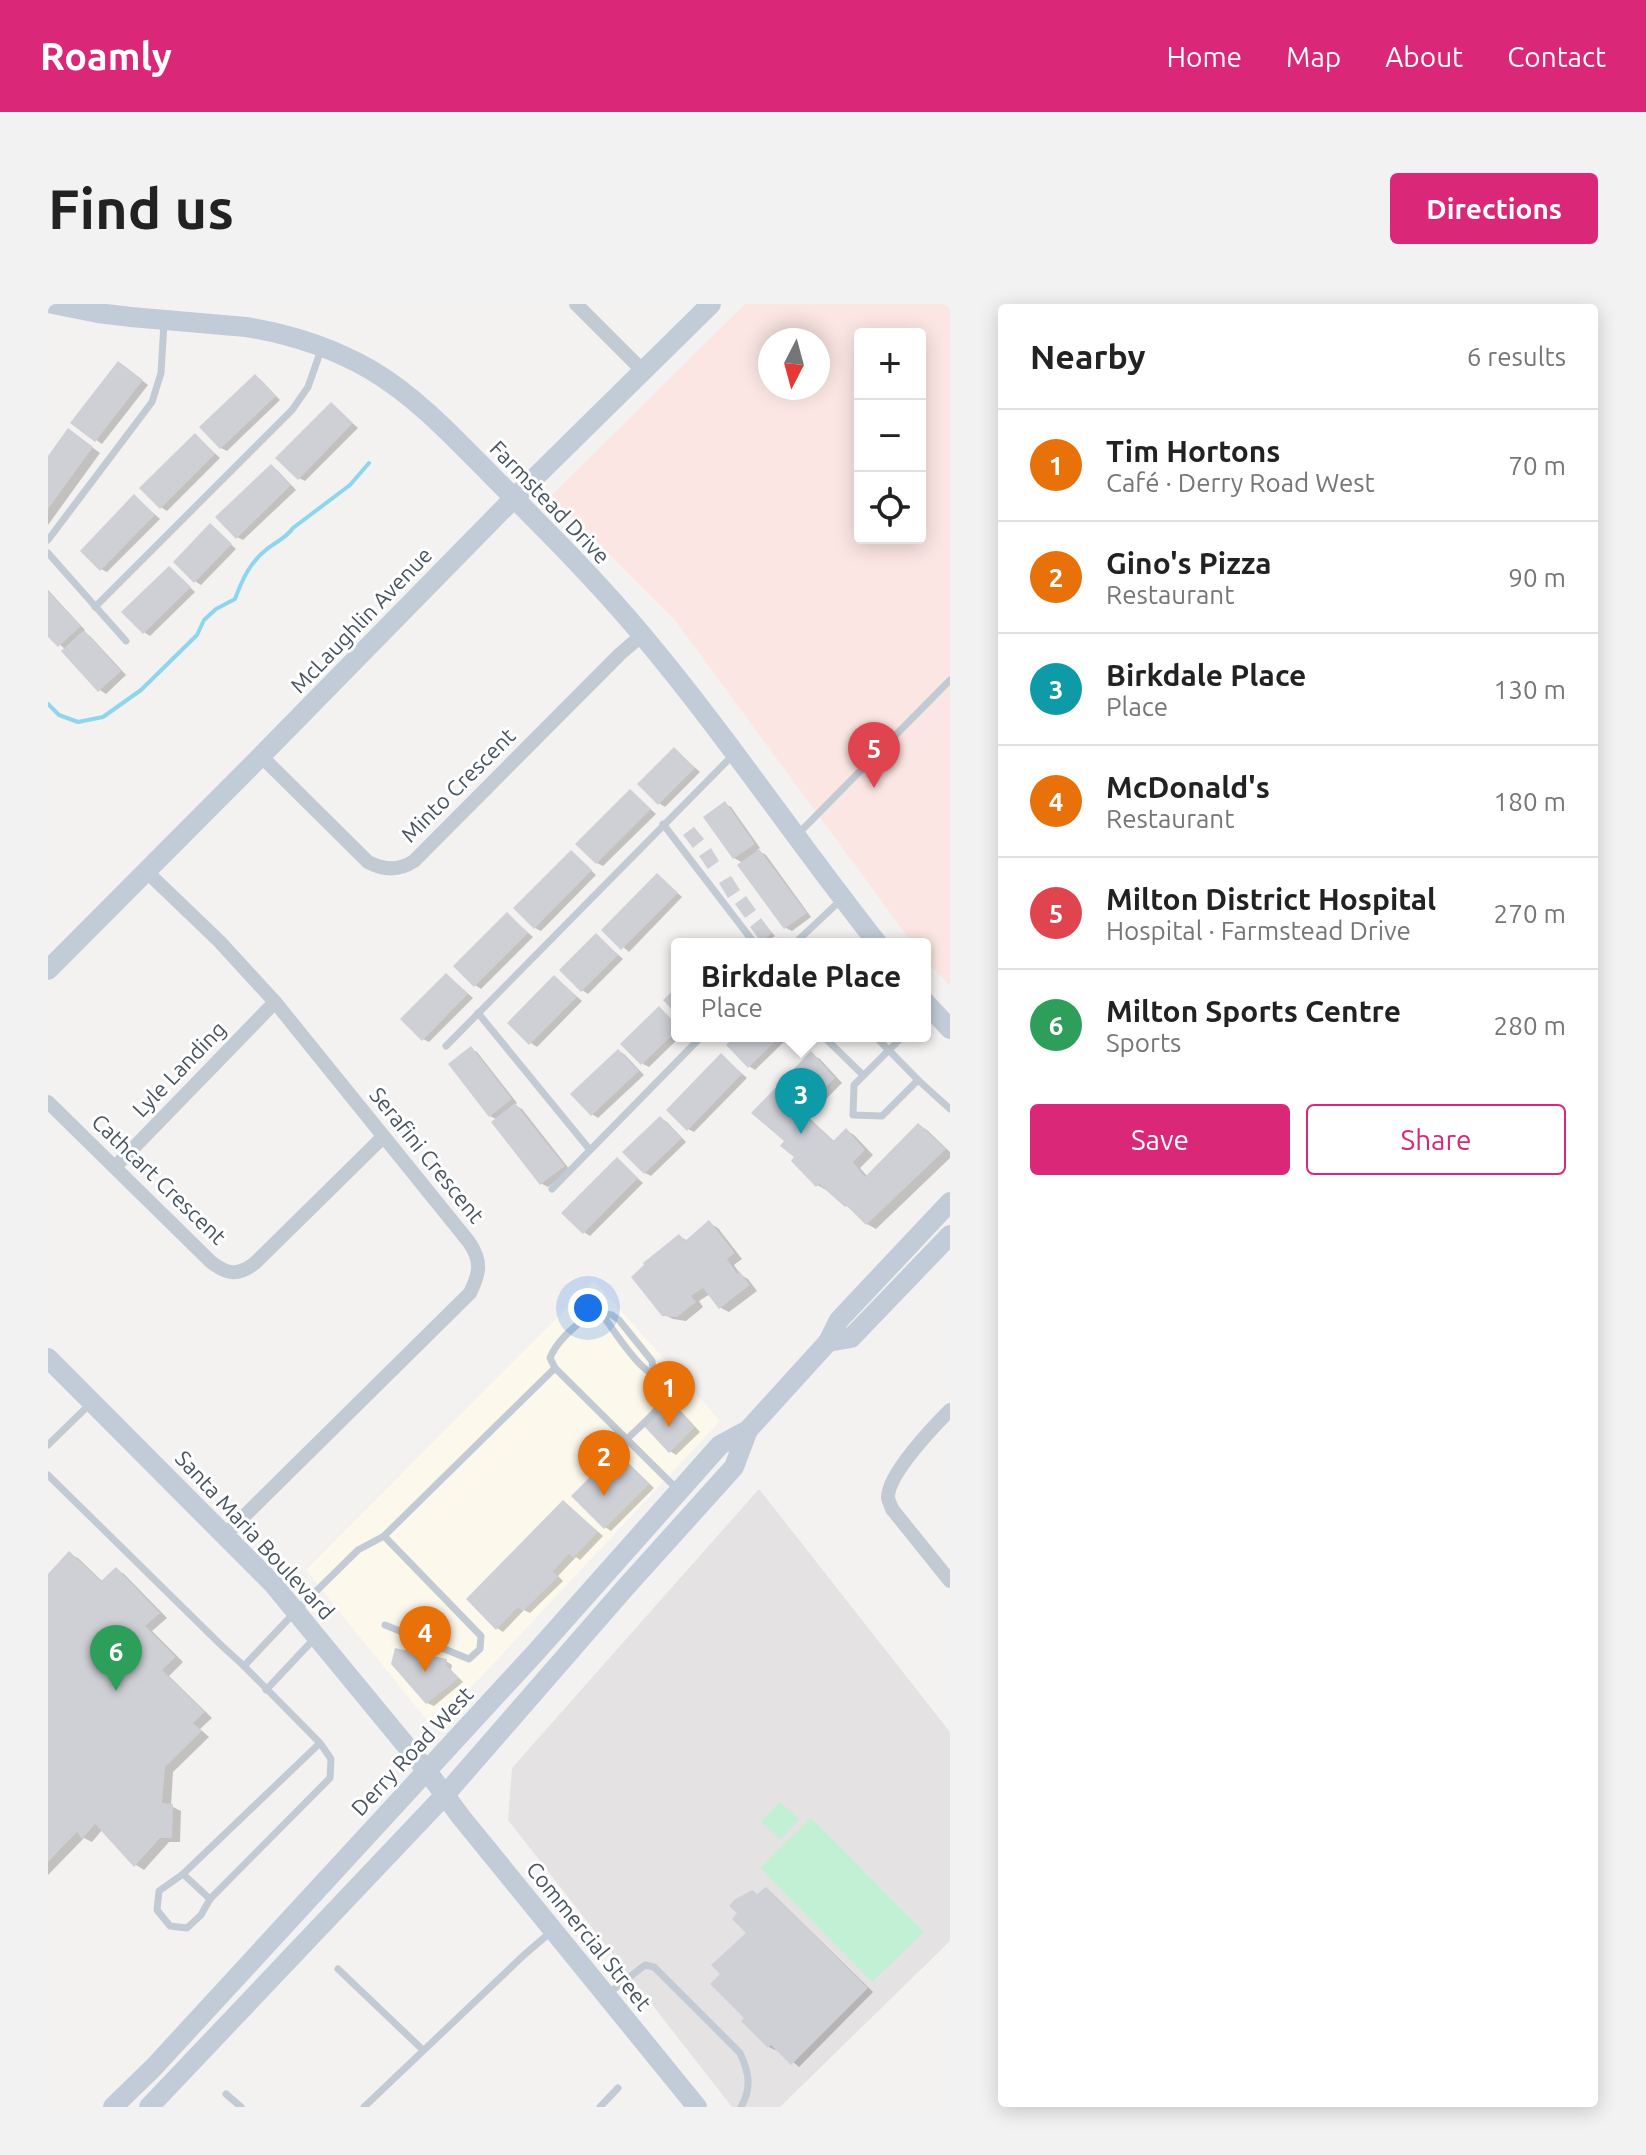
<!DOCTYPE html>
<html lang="en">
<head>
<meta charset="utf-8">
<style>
	:root { --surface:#fff; --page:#f2f2f2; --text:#222; --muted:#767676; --line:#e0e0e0; --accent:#db2777 }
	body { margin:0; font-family:Ubuntu,sans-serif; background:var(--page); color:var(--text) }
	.controls { position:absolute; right:24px; top:24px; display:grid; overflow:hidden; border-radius:8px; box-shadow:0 4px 20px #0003 }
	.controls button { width:72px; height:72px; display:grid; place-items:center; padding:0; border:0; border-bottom:2px solid var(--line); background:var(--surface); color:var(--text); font:40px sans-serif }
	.compass { position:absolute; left:710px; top:24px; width:72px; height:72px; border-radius:50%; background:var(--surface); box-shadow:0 4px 20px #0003; rotate:186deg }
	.you { position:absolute; left:540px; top:1004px; width:28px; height:28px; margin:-20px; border:6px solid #fff; border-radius:50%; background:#1a73e8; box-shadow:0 0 0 12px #1a73e833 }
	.badge { display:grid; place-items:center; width:52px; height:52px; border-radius:50%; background:var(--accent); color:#fff; font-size:26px; font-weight:700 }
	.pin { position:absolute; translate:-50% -66px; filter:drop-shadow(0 2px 4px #0008) }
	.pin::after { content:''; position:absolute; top:42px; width:28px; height:24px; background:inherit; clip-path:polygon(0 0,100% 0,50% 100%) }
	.popup { position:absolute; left:623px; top:634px; width:260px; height:104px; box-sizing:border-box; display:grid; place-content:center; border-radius:8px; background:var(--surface); filter:drop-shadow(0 2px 6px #0005); font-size:26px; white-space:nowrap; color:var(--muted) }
	.popup b { font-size:30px; color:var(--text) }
	.popup::after { content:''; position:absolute; left:50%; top:100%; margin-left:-16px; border:16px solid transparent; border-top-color:var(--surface) }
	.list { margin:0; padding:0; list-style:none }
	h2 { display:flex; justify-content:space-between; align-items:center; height:104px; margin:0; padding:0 32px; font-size:34px }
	h2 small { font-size:26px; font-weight:400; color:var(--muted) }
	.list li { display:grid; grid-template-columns:52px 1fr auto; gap:24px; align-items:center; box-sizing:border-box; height:112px; padding:0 32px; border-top:2px solid var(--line) }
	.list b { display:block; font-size:30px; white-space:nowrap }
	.list p { margin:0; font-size:26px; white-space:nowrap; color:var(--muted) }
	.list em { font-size:26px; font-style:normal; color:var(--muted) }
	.actions { display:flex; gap:16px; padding:24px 32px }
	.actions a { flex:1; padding:18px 0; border:2px solid var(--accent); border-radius:8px; text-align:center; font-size:28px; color:var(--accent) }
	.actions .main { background:var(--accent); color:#fff }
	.icon { flex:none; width:44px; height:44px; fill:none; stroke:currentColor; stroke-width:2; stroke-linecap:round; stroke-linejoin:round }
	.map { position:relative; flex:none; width:902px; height:1803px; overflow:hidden; border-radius:8px }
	header { display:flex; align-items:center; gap:48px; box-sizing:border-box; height:112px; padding:0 40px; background:var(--accent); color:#fff }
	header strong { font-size:38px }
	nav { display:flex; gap:44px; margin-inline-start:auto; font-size:28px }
	.intro { display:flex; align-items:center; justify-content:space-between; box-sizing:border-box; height:192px; padding:0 48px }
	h1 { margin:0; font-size:56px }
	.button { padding:20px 36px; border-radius:8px; background:var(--accent); color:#fff; font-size:28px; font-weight:700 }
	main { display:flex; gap:48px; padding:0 48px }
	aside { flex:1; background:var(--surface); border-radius:8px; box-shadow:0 4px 20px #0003 }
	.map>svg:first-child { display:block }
</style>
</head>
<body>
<header>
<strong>Roamly</strong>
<nav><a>Home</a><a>Map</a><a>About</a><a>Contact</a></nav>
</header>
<div class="intro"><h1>Find us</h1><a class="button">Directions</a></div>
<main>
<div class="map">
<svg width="902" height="1803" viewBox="0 0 902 1803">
	<rect width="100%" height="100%" fill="#f4f1f1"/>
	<!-- commercial -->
	<polygon fill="#fcf8ec" points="546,977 672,1117 385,1424 258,1266"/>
	<!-- education -->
	<polygon fill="#e4e2e3" points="711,1185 902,1428 902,1637 732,1803 684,1803 460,1516 464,1464"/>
	<!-- medical -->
	<path fill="#fbe6e3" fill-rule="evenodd" d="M697,0H902V682L877,656V640H865L627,316L503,192ZM812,30H872V234H812ZM722,36H770V84H722Z"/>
	<!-- green -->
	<g fill="#c1f0d4">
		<polygon points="732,1498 751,1515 732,1535 713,1518"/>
		<polygon points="763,1514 876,1628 824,1678 712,1564"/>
	</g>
	<!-- shadow -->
	<g fill="#0003">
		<polygon points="77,63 100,81 54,140 25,119"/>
		<polygon points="207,72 213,76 232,96 179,147 173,144"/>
		<polygon points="283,100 310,124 257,177 251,174"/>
		<polygon points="147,131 172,154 119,207 113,203"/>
		<polygon points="29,132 52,149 0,221 0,156"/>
		<polygon points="223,163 229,166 248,186 195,236 189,233"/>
		<polygon points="87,193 112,215 59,268 53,265"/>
		<polygon points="163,222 188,245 153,281 147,277"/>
		<polygon points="121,264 147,288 102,332 96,328"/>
		<polygon points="0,286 37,326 35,328 42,332 78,371 58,390 52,386 17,345 0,330"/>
		<polygon points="626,445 652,468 617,503 611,499"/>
		<polygon points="582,487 608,510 555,562 549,559"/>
		<polygon points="677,500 683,503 712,544 709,546 718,551 763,613 744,627 738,624 692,561 695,559 686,554"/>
		<polygon points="523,548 548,571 493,627 487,624"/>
		<polygon points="609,571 634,593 581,648 556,626"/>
		<polygon points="459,610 485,633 433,685 427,681"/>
		<polygon points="713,616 727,632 718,638 714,636"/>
		<polygon points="548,631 575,655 540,690 534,686"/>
		<polygon points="399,671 425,694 381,738 375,735"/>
		<polygon points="507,673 534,697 489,743 483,739"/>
		<polygon points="611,705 629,720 629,732 633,732 601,763 595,760"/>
		<polygon points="690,732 742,732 707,766 701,762"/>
		<polygon points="423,745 429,748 469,799 466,801 474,805 522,866 500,883 494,880 450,816 442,812"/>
		<polygon points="571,747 577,751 596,771 550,814 544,810"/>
		<polygon points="763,750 772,755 794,779 760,813 787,838 798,826 806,831 825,851 812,864 820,873 871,821 879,826 902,848 902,854 828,925 819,920 779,884 778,886 769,881 748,853 735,842"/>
		<polygon points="674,752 699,774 646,828 640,825"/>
		<polygon points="612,814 619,818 638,838 603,872 597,869"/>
		<polygon points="569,856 595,879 542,932 536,928"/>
		<polygon points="661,919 670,924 694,955 686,961 693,971 700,975 709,987 681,1008 673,1004 662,990 651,997 655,1003 638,1017 625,1015 615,1010 631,932 640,937"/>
		<polygon points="623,1100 629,1103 652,1128 628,1151 622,1147"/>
		<polygon points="568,1150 574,1153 606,1184 563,1227 557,1223"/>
		<polygon points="516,1198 555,1232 532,1256 528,1253 510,1272 515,1277 482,1309 476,1306 455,1328 449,1324"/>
		<polygon points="21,1250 30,1254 55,1278 68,1265 76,1270 119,1314 104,1327 135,1358 121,1372 164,1414 152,1425 161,1433 125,1468 123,1502 133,1507 132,1538 121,1538 96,1566 88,1561 55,1525 44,1538 36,1534 0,1571 0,1271"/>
		<polygon points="398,1357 404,1361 403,1366 415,1378 386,1402 379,1399"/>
		<polygon points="718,1586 724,1589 825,1688 751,1763 729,1744 727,1746 721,1743 699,1714 675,1670 701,1629 692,1609"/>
	</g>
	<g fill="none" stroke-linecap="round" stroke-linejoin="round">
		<!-- stream -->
		<path stroke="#8ed6ed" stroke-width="4" d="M0,400L11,411L30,418L55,413L93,386L149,331L156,316L168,305L187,295C194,276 202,258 219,245C228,238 238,234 245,224L302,181L321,159"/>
	</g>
	<!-- building -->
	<g fill="#ced0d6">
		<polygon points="70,57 95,76 47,138 22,119"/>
		<polygon points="207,70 228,92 172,145 151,123"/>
		<polygon points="283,98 305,119 250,176 227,154"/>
		<polygon points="20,124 45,143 0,205 0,152"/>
		<polygon points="147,129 167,150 112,205 91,184"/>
		<polygon points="223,160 243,181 188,235 167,213"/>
		<polygon points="86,190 107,211 52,267 32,247"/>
		<polygon points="162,219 184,240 146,279 125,258"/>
		<polygon points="121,262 143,283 95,330 73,308"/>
		<polygon points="0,287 33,322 10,343 0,333"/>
		<polygon points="36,326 73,367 50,388 13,347"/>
		<polygon points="626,443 647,464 610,501 589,480"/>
		<polygon points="582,485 603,505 548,560 527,540"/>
		<polygon points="677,497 707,540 685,555 655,513"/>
		<polygon points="646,523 656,535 645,544 635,531"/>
		<polygon points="663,544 671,557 660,565 651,552"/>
		<polygon points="711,545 759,609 736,625 689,561"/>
		<polygon points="523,546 544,566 486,625 465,604"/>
		<polygon points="609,569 630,589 573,646 553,626"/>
		<polygon points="683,572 692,586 680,594 671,579"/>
		<polygon points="698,592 708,606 697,614 687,600"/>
		<polygon points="459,608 480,629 426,683 405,662"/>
		<polygon points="713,614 724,629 713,638 702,623"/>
		<polygon points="548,629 570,651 533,688 511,666"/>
		<polygon points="398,669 420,690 374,737 352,715"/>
		<polygon points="506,671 529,693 481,741 459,719"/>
		<polygon points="629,683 629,711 615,696"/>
		<polygon points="611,702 629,721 629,727 593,761 572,740"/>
		<polygon points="687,732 733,732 700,764 678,741"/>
		<polygon points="423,742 464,795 441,813 400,760"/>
		<polygon points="570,745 591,767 543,812 522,790"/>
		<polygon points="763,747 787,774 753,807 785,837 798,824 817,846 805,858 817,873 870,819 898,845 818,921 799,902 797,903 771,880 768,883 743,857 746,853 732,842 736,837 703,809"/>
		<polygon points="673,749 694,770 639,827 618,806"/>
		<polygon points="467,799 517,862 492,881 443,818"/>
		<polygon points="612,812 634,834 596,870 574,848"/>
		<polygon points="569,853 590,874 535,930 513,909"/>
		<polygon points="661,916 687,949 679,955 689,970 691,967 702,981 671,1005 655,984 643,992 648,998 629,1013 614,1012 583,973 596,961 595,959 631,930 637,937"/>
		<polygon points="623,1097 647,1123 621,1149 596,1122"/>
		<polygon points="568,1147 601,1180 556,1225 523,1192"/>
		<polygon points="515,1196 550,1228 525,1254 521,1250 505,1267 510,1273 475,1307 470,1303 448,1326 418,1295"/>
		<polygon points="21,1247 53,1277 68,1263 112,1309 97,1322 128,1353 114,1366 157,1408 145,1419 154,1427 117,1463 114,1499 125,1500 124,1534 112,1534 86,1563 47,1520 34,1535 29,1528 0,1558 0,1270"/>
		<polygon points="347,1344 399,1355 398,1361 411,1374 378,1400 343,1360"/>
		<polygon points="718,1583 820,1684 743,1761 723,1741 720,1744 693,1717 696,1714 662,1680 672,1670 663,1661 698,1629 684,1615 689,1609 681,1602 686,1596 704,1586 709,1590"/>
	</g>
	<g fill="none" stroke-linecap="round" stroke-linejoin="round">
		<!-- lane -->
		<g stroke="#c2cbd3" stroke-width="7">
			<polyline points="0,236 104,98 113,69 116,19"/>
			<polyline points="0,249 78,337"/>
			<polyline points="47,303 244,106 260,83 273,46"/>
			<polyline points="615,520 707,640"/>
			<polyline points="749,531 902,376"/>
			<polyline points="746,640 794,595"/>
			<polyline points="430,709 542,846"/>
			<polyline points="775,732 815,771"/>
			<polyline points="827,732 870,776"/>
			<polyline points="855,732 806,781 805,811 834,812 870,776 902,805"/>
			<polyline points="398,742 686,450"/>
			<polyline points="504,885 654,732"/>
			<polyline points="557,1010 564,1011 571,1016 604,1057 606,1070"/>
			<path d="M507,1064L502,1054C509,1036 530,1019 546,1008L557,1010L558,1016C569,1031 581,1050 595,1063C604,1071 612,1075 619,1086C618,1102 591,1123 579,1135"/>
			<polyline points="0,1141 41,1101"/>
			<polyline points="0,1171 174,1342 196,1362 272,1439 283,1455 282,1474 162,1595 153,1611 139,1624 122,1622 109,1606 111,1587 135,1570 272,1439"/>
			<polyline points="336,1232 433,1332 432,1345 421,1355 337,1321"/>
			<polyline points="196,1362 249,1306 310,1246 336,1232 507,1064 630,1186"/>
			<polyline points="218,1386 266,1335"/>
			<polyline points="135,1570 162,1595"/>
			<polyline points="290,1665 375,1746"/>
			<path d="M561,1689L597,1661L606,1663L692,1749C701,1768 704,1784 693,1803"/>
			<polyline points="178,1790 193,1803"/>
			<polyline points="316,1803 476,1651 504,1627"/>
			<polyline points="552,1803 570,1784"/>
		</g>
		<!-- street -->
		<g stroke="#c2cbd3" stroke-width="14">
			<polyline points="528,0 594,66"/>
			<path d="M213,452L320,558C335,566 351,567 366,557L572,350L594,331"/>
			<path d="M99,568L171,637L227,698L421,938C434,957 432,969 422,989L177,1231"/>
			<path d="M0,798L163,958C180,971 190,972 207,959L335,833"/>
			<polyline points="67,863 227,698"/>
			<path d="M902,1106C886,1122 840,1170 840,1193C840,1197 843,1201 844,1205L902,1277"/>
		</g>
		<!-- secondary -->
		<g stroke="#c2ccd8" stroke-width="20">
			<path d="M5,0L50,9L83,13L198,23C242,30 285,44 323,66C372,95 411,139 450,178C500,228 550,278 595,332C678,431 750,539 830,640"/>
			<polyline points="0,666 213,452 466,194 663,0"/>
			<polyline points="877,698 902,725"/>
			<polyline points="780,1038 803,1034 902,931"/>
			<polyline points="0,1054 225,1280 379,1467 413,1513 649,1803"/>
			<polyline points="65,1803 106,1763 489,1347 672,1141 700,1126 780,1038 791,1016 902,898"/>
			<polyline points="101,1803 396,1492 577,1284 686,1163 700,1126"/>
		</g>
	</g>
	<g text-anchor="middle" stroke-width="6" stroke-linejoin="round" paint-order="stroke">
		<!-- street labels -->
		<g font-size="22" fill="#49545f" stroke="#fff">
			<text transform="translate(502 198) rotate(46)" y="8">Farmstead Drive</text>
			<text transform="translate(313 316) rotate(-46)" y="8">McLaughlin Avenue</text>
			<text transform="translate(410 481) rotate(-45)" y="8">Minto Crescent</text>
			<text transform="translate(131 765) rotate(-46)" y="8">Lyle Landing</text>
			<text transform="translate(379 851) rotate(51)" y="8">Serafini Crescent</text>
			<text transform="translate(111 875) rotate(44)" y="8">Cathcart Crescent</text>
			<text transform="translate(207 1231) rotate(47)" y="8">Santa Maria Boulevard</text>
			<text transform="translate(364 1447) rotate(-47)" y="8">Derry Road West</text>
			<text transform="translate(541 1632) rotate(51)" y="8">Commercial Street</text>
		</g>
	</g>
</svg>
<div class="controls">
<button>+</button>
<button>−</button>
<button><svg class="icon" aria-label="locate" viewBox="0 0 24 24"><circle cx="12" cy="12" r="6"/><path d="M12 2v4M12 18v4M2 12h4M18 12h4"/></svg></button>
</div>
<svg class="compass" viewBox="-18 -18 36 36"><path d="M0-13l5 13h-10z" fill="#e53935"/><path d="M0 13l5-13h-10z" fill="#767676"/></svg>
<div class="you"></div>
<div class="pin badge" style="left:621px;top:1123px;background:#e8710a">1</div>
<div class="pin badge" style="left:556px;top:1192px;background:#e8710a">2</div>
<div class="pin badge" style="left:753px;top:830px;background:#0f9aa8">3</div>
<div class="popup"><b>Birkdale Place</b>Place</div>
<div class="pin badge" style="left:377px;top:1368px;background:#e8710a">4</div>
<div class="pin badge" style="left:826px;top:484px;background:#e0444e">5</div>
<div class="pin badge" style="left:68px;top:1387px;background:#2e9e5b">6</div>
</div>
<aside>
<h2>Nearby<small>6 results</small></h2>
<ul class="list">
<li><span class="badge" style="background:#e8710a">1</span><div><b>Tim Hortons</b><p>Café · Derry Road West</p></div><em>70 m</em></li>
<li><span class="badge" style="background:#e8710a">2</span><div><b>Gino's Pizza</b><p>Restaurant</p></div><em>90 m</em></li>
<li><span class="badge" style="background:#0f9aa8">3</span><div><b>Birkdale Place</b><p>Place</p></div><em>130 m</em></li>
<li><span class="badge" style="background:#e8710a">4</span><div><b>McDonald's</b><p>Restaurant</p></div><em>180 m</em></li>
<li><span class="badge" style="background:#e0444e">5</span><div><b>Milton District Hospital</b><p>Hospital · Farmstead Drive</p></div><em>270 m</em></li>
<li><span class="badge" style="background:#2e9e5b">6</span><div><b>Milton Sports Centre</b><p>Sports</p></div><em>280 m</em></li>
</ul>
<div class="actions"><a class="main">Save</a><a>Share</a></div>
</aside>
</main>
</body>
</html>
